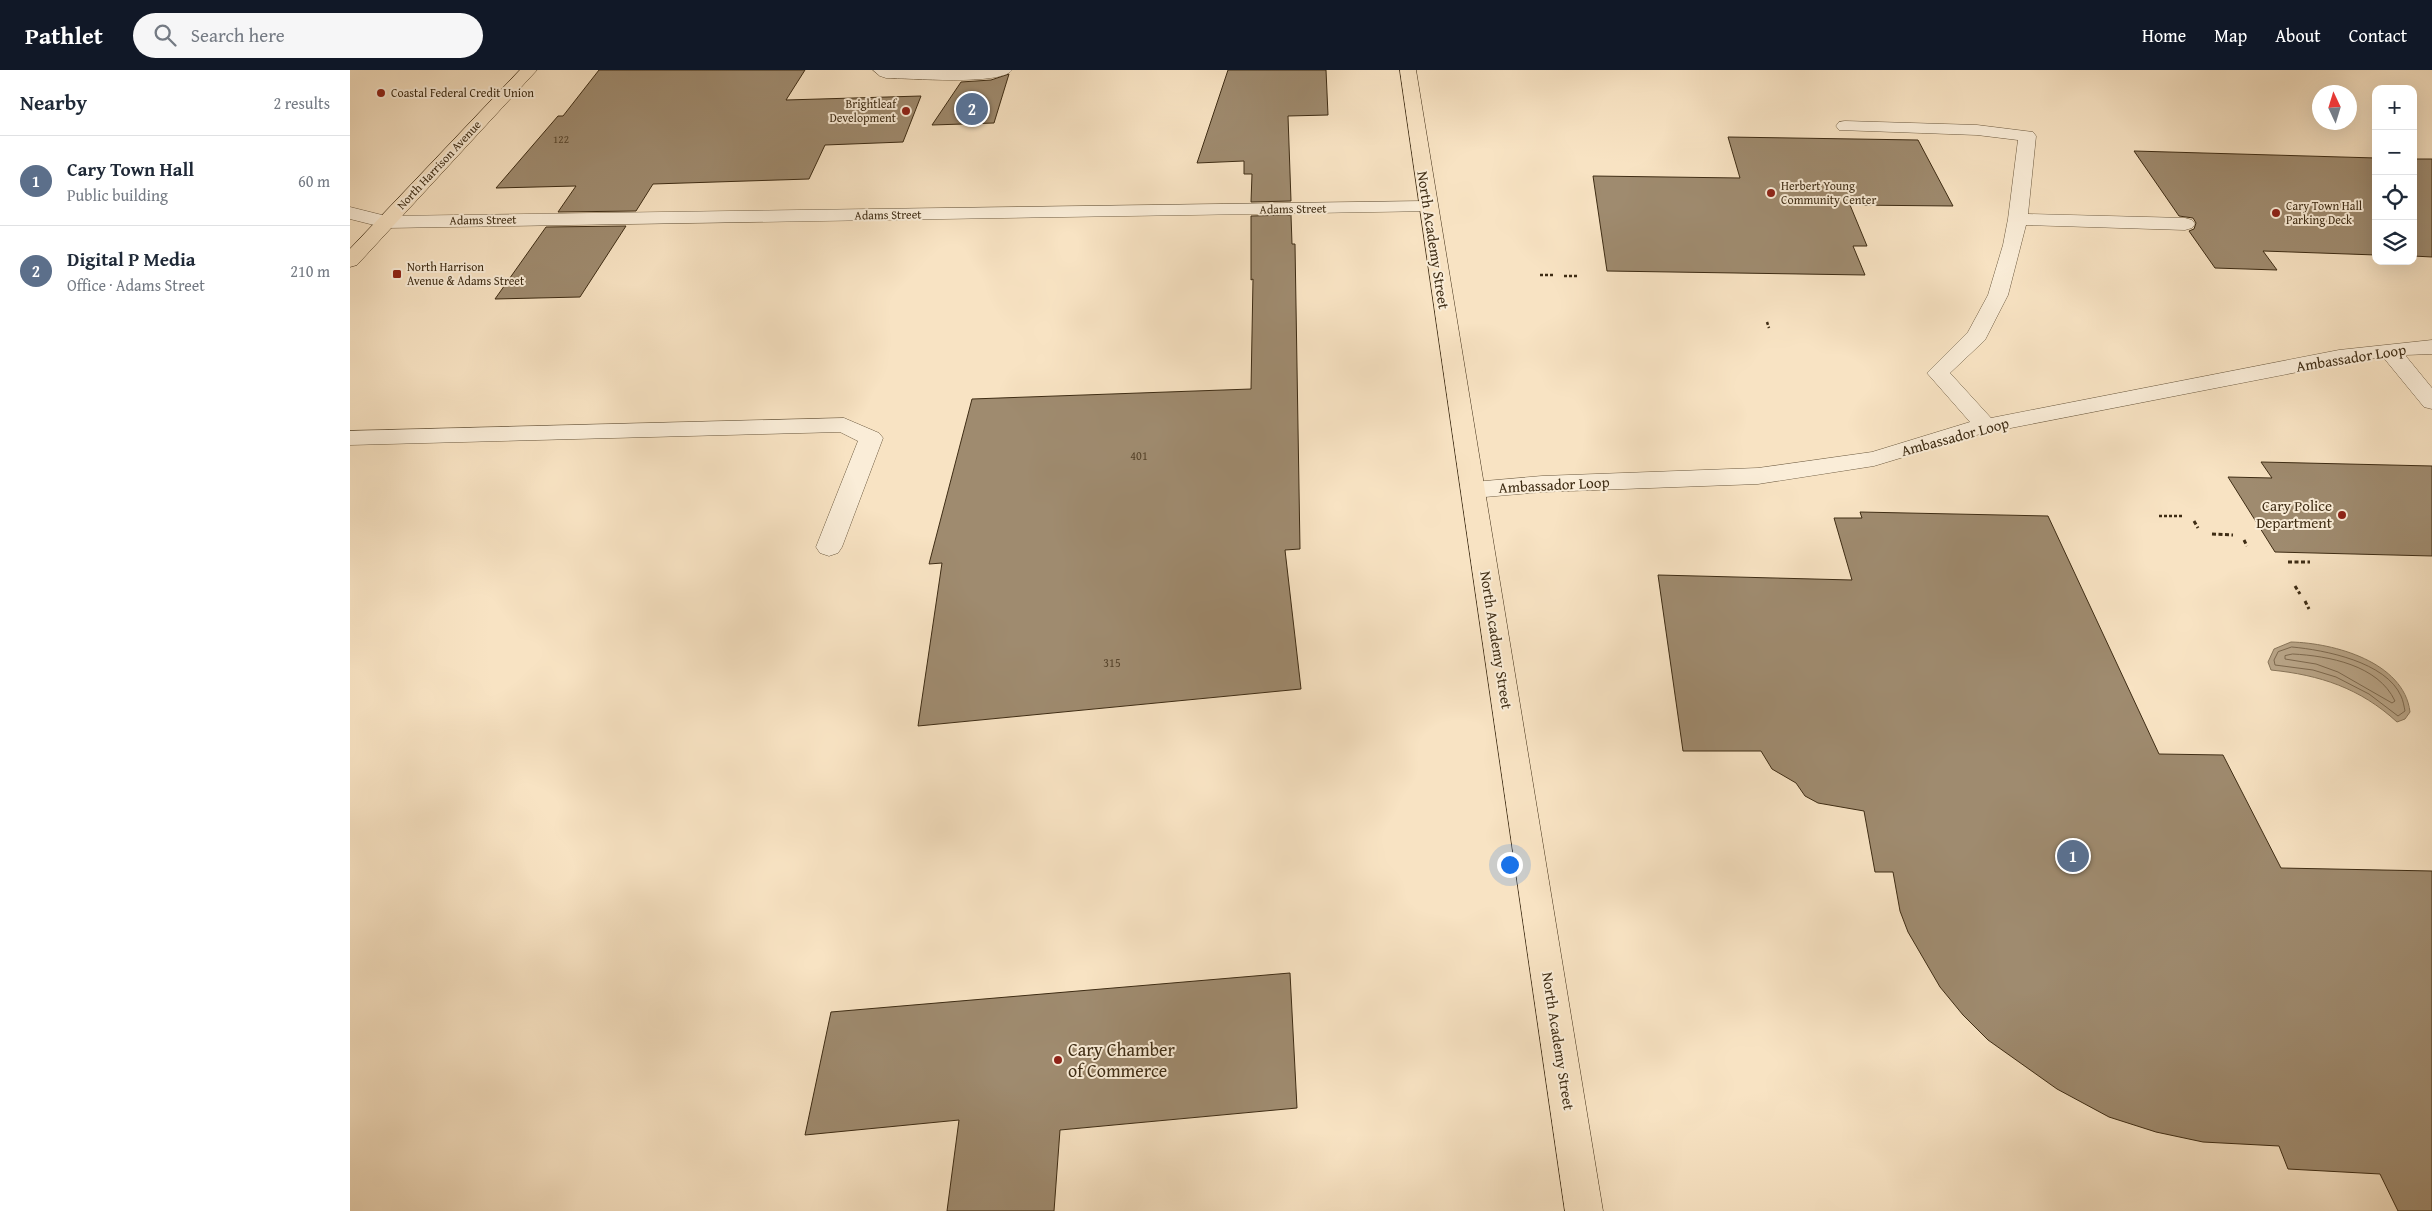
<!DOCTYPE html>
<html lang="en">
<head>
<meta charset="utf-8">
<style>
	:root { --surface:#fff; --page:#f6f6f7; --text:#1f2937; --muted:#747a83; --line:#e0e1e3; --accent:#111827 }
	body { margin:0; font-family:"Gentium Book Plus",serif; background:var(--page); color:var(--text) }
	.controls { position:absolute; right:15px; top:15px; display:grid; overflow:hidden; border-radius:10px; box-shadow:0 5px 20px #0002 }
	.controls button { width:45px; height:45px; display:grid; place-items:center; padding:0; border:0; border-bottom:1px solid var(--line); background:var(--surface); color:var(--text); font:25px sans-serif }
	.compass { position:absolute; left:1962px; top:15px; width:45px; height:45px; border-radius:50%; background:var(--surface); box-shadow:0 5px 20px #0002; rotate:356deg }
	.you { position:absolute; left:1159px; top:794px; width:18px; height:18px; margin:-12px; border:4px solid #fff; border-radius:50%; background:#1a73e8; box-shadow:0 0 0 8px #1a73e833 }
	.badge { display:grid; place-items:center; width:32px; height:32px; border-radius:50%; background:var(--accent); color:#fff; font-size:16px; font-weight:700 }
	.pin { position:absolute; translate:-50% -50%; border:2px solid #fff; box-shadow:0 1px 5px #0006 }
	.list { margin:0; padding:0; list-style:none }
	h2 { display:flex; justify-content:space-between; align-items:center; height:65px; margin:0; padding:0 20px; font-size:21px }
	h2 small { font-size:16px; font-weight:400; color:var(--muted) }
	.list li { display:grid; grid-template-columns:32px 1fr auto; gap:15px; align-items:center; box-sizing:border-box; height:90px; padding:0 20px; border-top:1px solid var(--line) }
	.list b { display:block; font-size:19px; white-space:nowrap }
	.list p { margin:0; font-size:16px; white-space:nowrap; color:var(--muted) }
	.list em { font-size:16px; font-style:normal; color:var(--muted) }
	.icon { flex:none; width:28px; height:28px; fill:none; stroke:currentColor; stroke-width:2; stroke-linecap:round; stroke-linejoin:round }
	.map { position:relative; flex:none; width:2082px; height:1141px; overflow:hidden }
	header { display:flex; align-items:center; gap:30px; box-sizing:border-box; height:70px; padding:0 25px; background:var(--accent); color:#fff }
	header strong { font-size:24px }
	nav { display:flex; gap:28px; margin-inline-start:auto; font-size:18px }
	.search { width:350px; height:45px; background:var(--page); display:flex; align-items:center; gap:12px; box-sizing:border-box; padding:0 18px; border-radius:28px; color:var(--muted); font-size:19px }
	main { display:flex }
	aside { flex:1; background:var(--surface) }
	.map>svg:first-child { display:block }
</style>
</head>
<body>
<header>
<strong>Pathlet</strong>
<div class="search"><svg class="icon" aria-label="search" viewBox="0 0 24 24"><circle cx="10" cy="10" r="6"/><path d="M15 15l6 6"/></svg>Search here</div>
<nav><a>Home</a><a>Map</a><a>About</a><a>Contact</a></nav>
</header>
<main>
<aside>
<h2>Nearby<small>2 results</small></h2>
<ul class="list">
<li><span class="badge" style="background:#5c6f8a">1</span><div><b>Cary Town Hall</b><p>Public building</p></div><em>60 m</em></li>
<li><span class="badge" style="background:#5c6f8a">2</span><div><b>Digital P Media</b><p>Office · Adams Street</p></div><em>210 m</em></li>
</ul>
</aside>
<div class="map">
<svg width="2082" height="1141" viewBox="0 0 2082 1141">
	<rect width="100%" height="100%" fill="#f8e3c3"/>
	<filter id="stains"><feTurbulence type="fractalNoise" baseFrequency=".004" numOctaves="4"/><feColorMatrix values="0 0 0 0 .2 0 0 0 0 .09 0 0 0 0 .02 0 0 0 .5 -.17"/></filter>
	<radialGradient id="worn" r=".72"><stop offset=".6" stop-color="#630" stop-opacity="0"/><stop offset="1" stop-color="#630" stop-opacity=".3"/></radialGradient>
	<!-- water -->
	<path fill="#b9a588" stroke="#88755a" d="M1941,572C1984,573 2054,592 2060,642L2055,649L2047,652C2010,618 1970,605 1921,600L1918,592L1924,579Z"/>
	<g fill="none" stroke-linecap="round" stroke-linejoin="round">
		<!-- shore -->
		<g stroke="#7c684e" stroke-width="1">
			<path d="M1942,577C1975,580 2036,592 2051,626C2053,630 2054,636 2055,641L2048,646L2019,624L1986,607L1963,600L1925,595L1924,590L1928,582Z"/>
			<path d="M1943,584C1979,586 2028,595 2045,631L2042,633L1988,602L1966,594L1935,589V586Z"/>
		</g>
	</g>
	<!-- building -->
	<g fill="#9f8b6f" stroke="#3e2c14">
		<polygon points="249,0 455,0 436,30 571,26 553,72 475,75 459,109 303,114 286,141 208,142 226,116 146,118 208,46 213,46"/>
		<polygon points="878,0 976,0 978,45 938,46 941,131 901,132 902,104 894,104 894,91 847,93"/>
		<polygon points="659,4 644,53 582,55 611,12 641,10"/>
		<polygon points="1378,67 1568,70 1603,136 1500,135 1517,176 1503,176 1515,205 1257,201 1243,106 1390,108"/>
		<polygon points="1784,81 2026,88 2026,185 1913,181 1927,200 1865,198 1839,161 1844,159 1846,153 1843,148 1829,146"/>
		<polygon points="2063,89 2082,89 2082,187 2063,186"/>
		<polygon points="941,145 942,174 945,174 950,479 935,480 951,619 568,656 592,493 579,494 622,329 901,319 903,209 901,210 901,146"/>
		<polygon points="276,156 230,227 145,229 196,157"/>
		<polygon points="1911,392 2082,396 2082,486 1925,482 1878,407 1922,408"/>
		<polygon points="1510,442 1698,446 1809,684 1873,685 1931,798 2082,801 2082,1141 2048,1141 2030,1104 1938,1099 1929,1076 1853,1072 1806,1062 1759,1047 1707,1019 1638,970 1613,945 1590,917 1558,862 1550,841 1543,802 1525,802 1514,741 1468,733 1455,726 1446,713 1422,699 1411,681 1333,681 1308,505 1502,510 1484,448 1512,448"/>
		<polygon points="940,903 947,1038 710,1060 704,1141 597,1141 609,1050 455,1065 481,942"/>
	</g>
	<g fill="none" stroke-linecap="round" stroke-linejoin="round">
		<defs>
			<g id="minor">
				<path d="M523,0H662C651,16 558,8 536,8L530,6Z"/>
				<polygon points="1495,51 1627,55 1683,62 1686,66 1678,144 1835,148 1842,150 1845,154 1842,158 1835,160 1676,155 1658,225 1635,270 1600,303 1641,348 1989,280 2082,270 2082,284 2055,285 2082,318 2082,339 2074,337 2033,287 1989,294 1630,364 1524,396 1408,414 1192,422 1123,428 1114,426 1111,420 1114,414 1123,412 1192,406 1408,398 1522,382 1620,352 1577,303 1618,262 1638,225 1653,175 1658,149 1668,70 1627,65 1489,60 1486,56 1489,52"/>
				<polygon points="1077,131 1084,133 1086,137 1084,141 36,158 0,149 0,137 36,146"/>
				<polygon points="494,348 529,363 533,368 492,477 488,483 479,486 470,483 466,477 508,371 490,362 0,375 0,361"/>
			</g>
			<g id="major">
				<polygon points="170,0 187,0 7,195 0,197 0,179"/>
				<polygon points="1050,0 1066,0 1253,1141 1215,1141"/>
			</g>
		</defs>
		<!-- minor casing -->
		<use href="#minor" stroke="#6c5a40" stroke-width="1"/>
		<!-- major casing -->
		<use href="#major" stroke="#3e2c14" stroke-width="1"/>
		<!-- path-far1 -->
		<g stroke="#3e2c14" stroke-width="2.5" stroke-dasharray="3 2" stroke-linecap="butt">
			<polyline points="1190,205 1204,205"/>
			<polyline points="1214,206 1228,206"/>
			<polyline points="1417,252 1419,258"/>
			<polyline points="1809,446 1832,446"/>
		</g>
		<!-- path -->
		<g stroke="#3e2c14" stroke-width="3" stroke-dasharray="4 2.5" stroke-linecap="butt">
			<polyline points="1844,451 1848,458"/>
			<polyline points="1862,464 1883,465"/>
			<polyline points="1894,470 1897,476"/>
			<polyline points="1938,492 1960,492"/>
			<polyline points="1945,516 1950,524"/>
			<polyline points="1955,531 1959,539"/>
		</g>
		<!-- minor -->
		<use href="#minor" fill="#faedd8" fill-rule="evenodd"/>
		<!-- major -->
		<use href="#major" fill="#f8e3c3" fill-rule="evenodd"/>
	</g>
	<!-- markers -->
	<g fill="#8f2418" stroke="#faedd8" stroke-width="2">
		<circle cx="31" cy="23" r="5"/>
		<circle cx="556" cy="41" r="5"/>
		<circle cx="1421" cy="123" r="5"/>
		<circle cx="1926" cy="143" r="5"/>
		<rect x="42" y="199" width="10" height="10" rx="2.5"/>
		<circle cx="1992" cy="445" r="5"/>
		<circle cx="708" cy="990" r="5"/>
	</g>
	<g text-anchor="middle" stroke-width="4" stroke-linejoin="round" paint-order="stroke">
		<!-- far-number labels -->
		<g font-size="11" fill="#56442b">
			<text x="211" y="73">122</text>
		</g>
		<!-- far-poi labels -->
		<g font-size="12" fill="#3e2c14" stroke="#faedd8" text-anchor="start">
			<text x="41" y="27">Coastal Federal Credit Union</text>
			<text x="546" y="38" text-anchor="end">Brightleaf<tspan x="546" dy="14">Development</tspan></text>
			<text x="1431" y="120">Herbert Young<tspan x="1431" dy="14">Community Center</tspan></text>
			<text x="1936" y="140">Cary Town Hall<tspan x="1936" dy="14">Parking Deck</tspan></text>
			<text x="57" y="201">North Harrison<tspan x="57" dy="14">Avenue &amp; Adams Street</tspan></text>
		</g>
		<!-- far-street labels -->
		<g font-size="12" fill="#3e2c14" stroke="#faedd8">
			<text transform="translate(89 95) rotate(-47)" y="4">North Harrison Avenue</text>
			<text transform="translate(943 139) rotate(-1)" y="4">Adams Street</text>
			<text transform="translate(538 145) rotate(-1)" y="4">Adams Street</text>
			<text transform="translate(133 150) rotate(-1)" y="4">Adams Street</text>
		</g>
		<!-- number labels -->
		<g font-size="12" fill="#56442b">
			<text x="789" y="390">401</text>
			<text x="762" y="597">315</text>
		</g>
		<!-- street labels -->
		<g font-size="15" fill="#3e2c14" stroke="#faedd8">
			<text transform="translate(1083 170) rotate(81)" y="5">North Academy Street</text>
			<text transform="translate(2001 288) rotate(-9)" y="5">Ambassador Loop</text>
			<text transform="translate(1605 367) rotate(-15)" y="5">Ambassador Loop</text>
			<text transform="translate(1204 415) rotate(-3)" y="5">Ambassador Loop</text>
			<text transform="translate(1146 570) rotate(81)" y="5">North Academy Street</text>
			<text transform="translate(1208 971) rotate(81)" y="5">North Academy Street</text>
		</g>
		<!-- poi labels -->
		<g font-size="15" fill="#3e2c14" stroke="#faedd8" text-anchor="end">
			<text x="1982" y="441">Cary Police<tspan x="1982" dy="17">Department</tspan></text>
		</g>
		<!-- near-poi labels -->
		<g font-size="18" fill="#3e2c14" stroke="#faedd8" text-anchor="start">
			<text x="718" y="986">Cary Chamber<tspan x="718" dy="21">of Commerce</tspan></text>
		</g>
	</g>
	<rect width="100%" height="100%" filter="url(#stains)"/>
	<rect width="100%" height="100%" fill="url(#worn)"/>
</svg>
<div class="controls">
<button>+</button>
<button>−</button>
<button><svg class="icon" aria-label="locate" viewBox="0 0 24 24"><circle cx="12" cy="12" r="6"/><path d="M12 2v4M12 18v4M2 12h4M18 12h4"/></svg></button>
<button><svg class="icon" aria-label="layers" viewBox="0 0 24 24"><path d="M12 4l9 5-9 5-9-5zM3 14l9 5 9-5"/></svg></button>
</div>
<svg class="compass" viewBox="-18 -18 36 36"><path d="M0-13l5 13h-10z" fill="#e53935"/><path d="M0 13l5-13h-10z" fill="#747a83"/></svg>
<div class="you"></div>
<div class="pin badge" style="left:1723px;top:786px;background:#5c6f8a">1</div>
<div class="pin badge" style="left:622px;top:39px;background:#5c6f8a">2</div>
</div>
</main>
</body>
</html>
